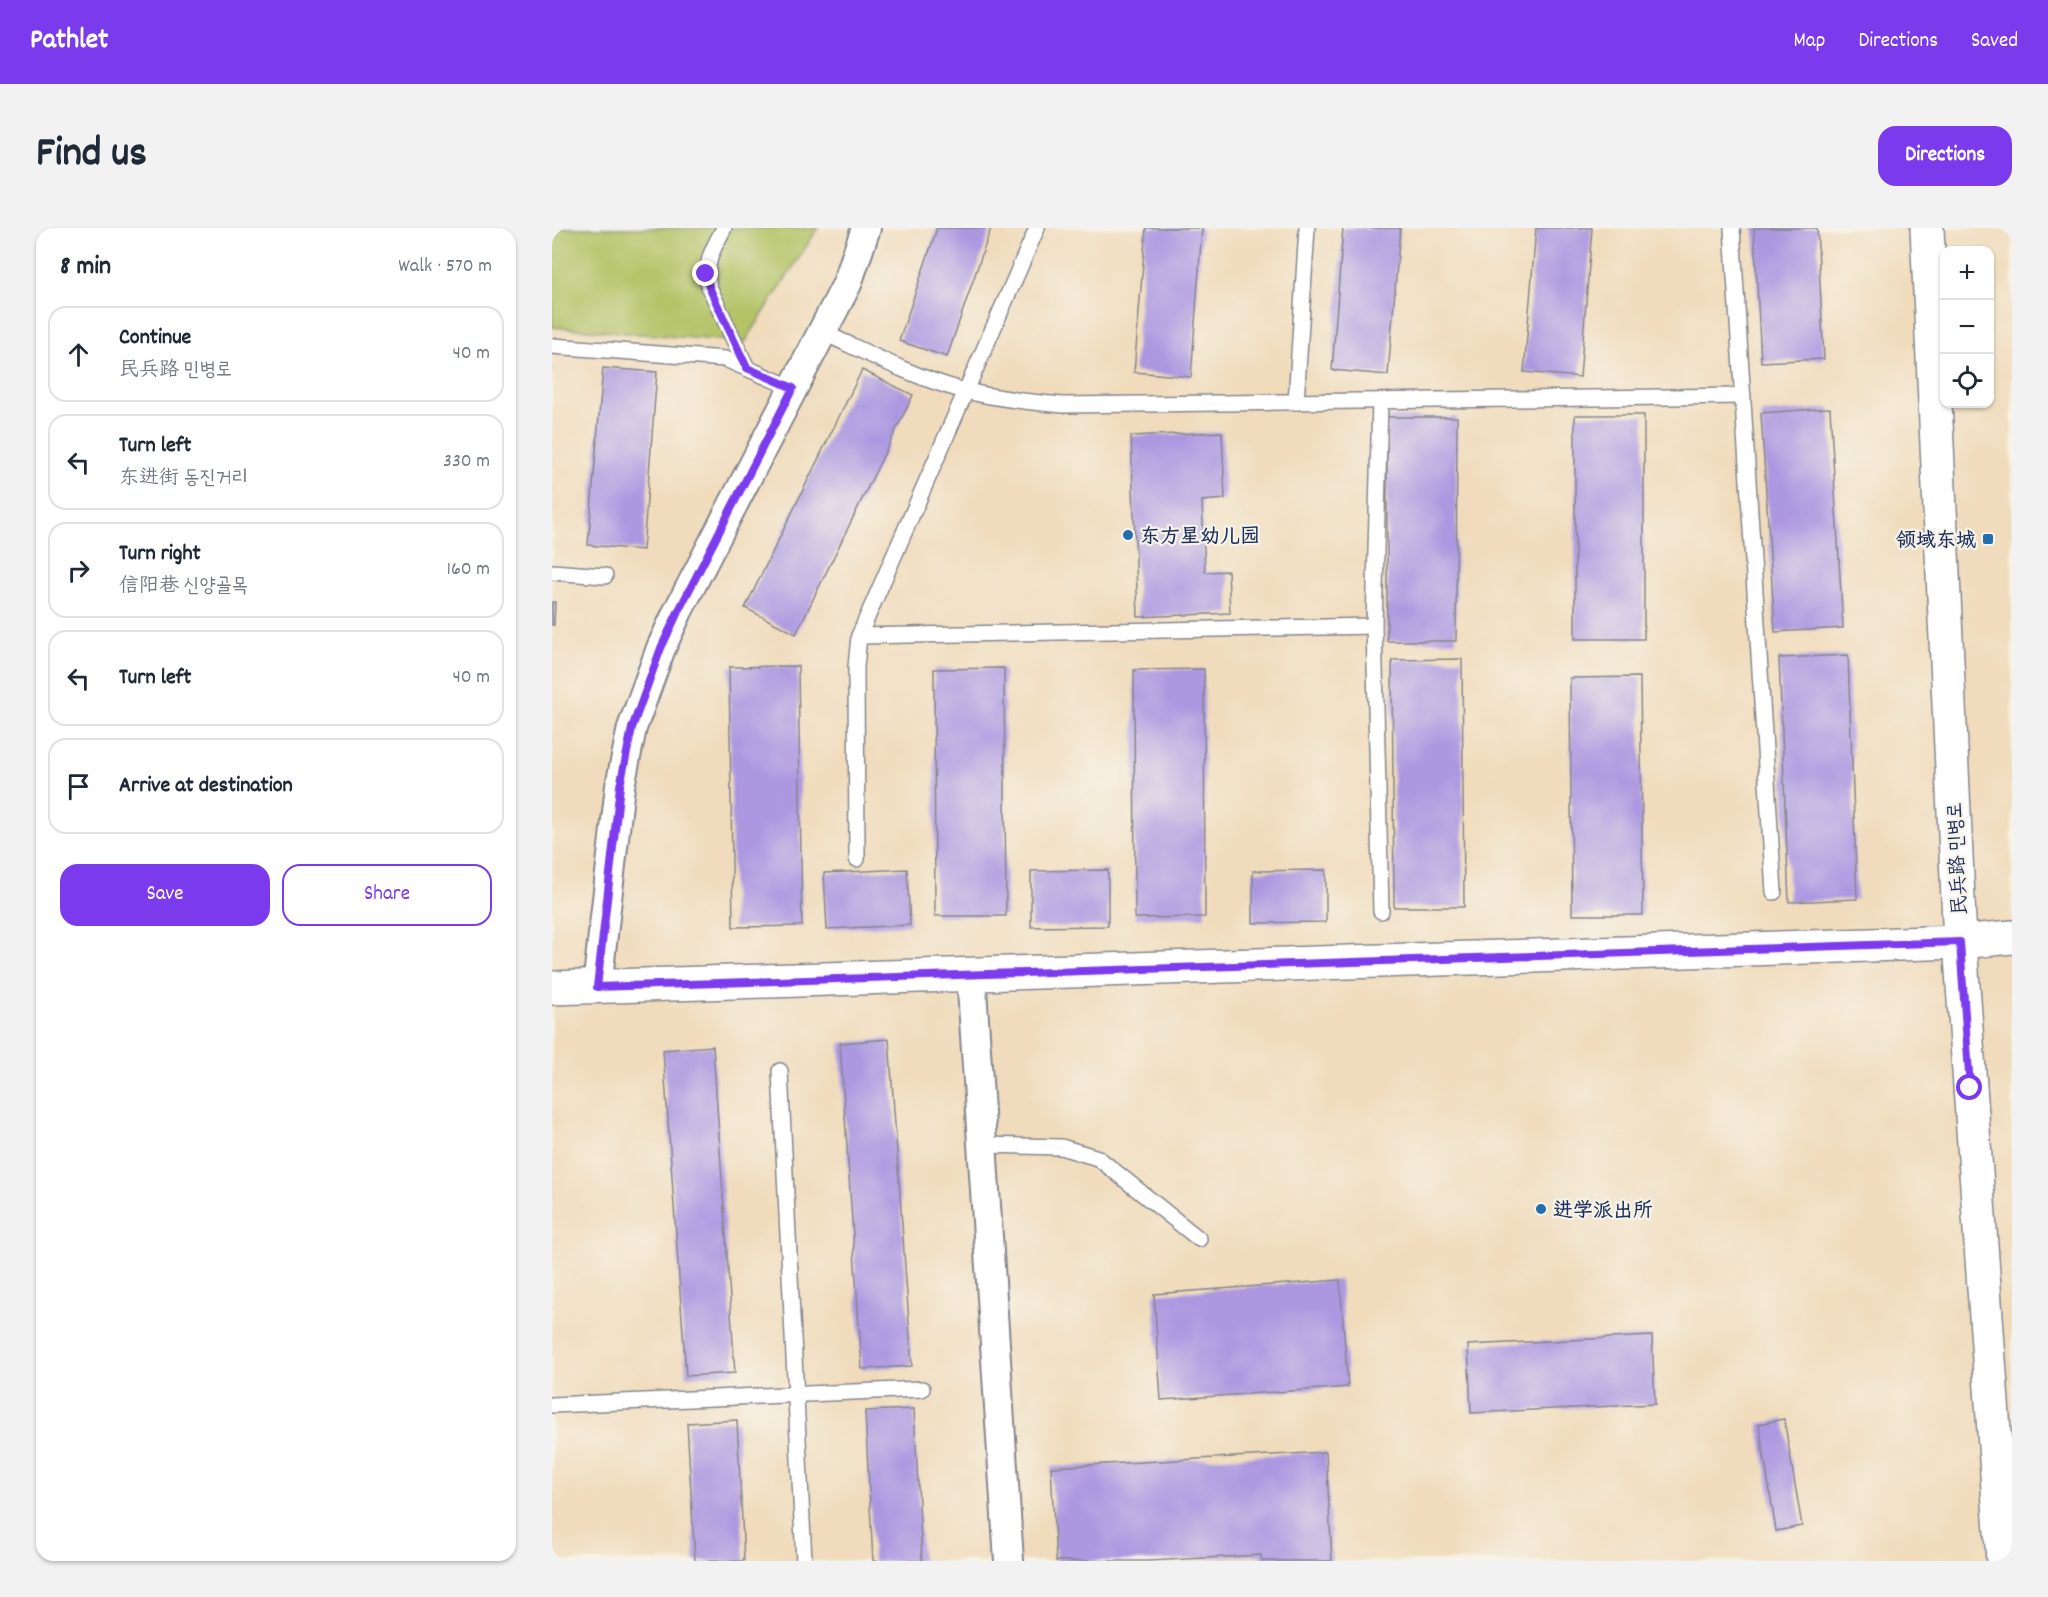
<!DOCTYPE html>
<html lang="en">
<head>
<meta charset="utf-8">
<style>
	:root { --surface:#fff; --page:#f2f2f3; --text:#1f2937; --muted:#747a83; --line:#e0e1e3; --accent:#7c3aed }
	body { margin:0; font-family:Dekko,"LXGW WenKai TC","Poor Story",sans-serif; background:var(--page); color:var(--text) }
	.controls { position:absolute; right:18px; top:18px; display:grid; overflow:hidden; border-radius:12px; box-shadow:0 2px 4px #0004 }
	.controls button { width:54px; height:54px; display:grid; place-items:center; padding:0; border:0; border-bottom:2px solid var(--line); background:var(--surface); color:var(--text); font:30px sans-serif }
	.stop { position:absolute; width:18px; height:18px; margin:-14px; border:4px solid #7c3aed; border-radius:50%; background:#fff }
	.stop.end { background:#7c3aed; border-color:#fff; box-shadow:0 2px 6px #0008 }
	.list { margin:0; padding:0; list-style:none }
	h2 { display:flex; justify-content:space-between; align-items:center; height:78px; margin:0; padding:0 24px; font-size:26px }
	h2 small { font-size:20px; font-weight:400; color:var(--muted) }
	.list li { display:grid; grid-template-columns:39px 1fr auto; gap:18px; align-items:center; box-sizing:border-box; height:96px; margin:0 12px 12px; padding:0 12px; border:2px solid var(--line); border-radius:18px }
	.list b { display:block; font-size:22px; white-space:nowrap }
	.list p { margin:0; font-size:20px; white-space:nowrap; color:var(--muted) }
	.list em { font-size:20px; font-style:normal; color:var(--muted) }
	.actions { display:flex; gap:12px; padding:18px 24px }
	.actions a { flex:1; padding:14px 0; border:2px solid var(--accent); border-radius:18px; text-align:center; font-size:21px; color:var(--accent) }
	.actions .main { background:var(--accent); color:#fff }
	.icon { flex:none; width:33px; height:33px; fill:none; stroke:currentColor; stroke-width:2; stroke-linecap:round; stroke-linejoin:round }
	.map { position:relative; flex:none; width:1460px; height:1333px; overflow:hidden; border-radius:18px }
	header { display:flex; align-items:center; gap:36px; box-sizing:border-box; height:84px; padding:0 30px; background:var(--accent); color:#fff }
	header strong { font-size:28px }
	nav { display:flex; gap:33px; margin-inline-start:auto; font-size:21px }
	.intro { display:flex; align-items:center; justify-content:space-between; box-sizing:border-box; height:144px; padding:0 36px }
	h1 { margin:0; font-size:42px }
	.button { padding:15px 27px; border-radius:18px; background:var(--accent); color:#fff; font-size:21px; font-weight:700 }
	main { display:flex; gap:36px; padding:0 36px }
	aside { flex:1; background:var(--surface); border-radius:18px; box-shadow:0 2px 4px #0004 }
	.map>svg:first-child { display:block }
</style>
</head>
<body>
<header>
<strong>Pathlet</strong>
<nav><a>Map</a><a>Directions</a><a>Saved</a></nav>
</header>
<div class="intro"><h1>Find us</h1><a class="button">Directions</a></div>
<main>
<aside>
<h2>8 min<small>Walk · 570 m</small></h2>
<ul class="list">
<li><svg class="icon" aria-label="ahead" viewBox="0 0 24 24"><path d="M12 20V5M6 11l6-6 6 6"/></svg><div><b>Continue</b><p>民兵路 민병로</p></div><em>40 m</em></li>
<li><svg class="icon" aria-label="left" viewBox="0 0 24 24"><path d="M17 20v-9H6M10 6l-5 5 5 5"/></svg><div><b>Turn left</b><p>东进街 동진거리</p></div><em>330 m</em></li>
<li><svg class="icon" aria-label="right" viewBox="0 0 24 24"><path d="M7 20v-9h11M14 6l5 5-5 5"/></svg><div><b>Turn right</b><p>信阳巷 신양골목</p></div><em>160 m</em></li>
<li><svg class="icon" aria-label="left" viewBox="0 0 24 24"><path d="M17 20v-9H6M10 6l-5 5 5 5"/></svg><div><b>Turn left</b></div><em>40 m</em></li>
<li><svg class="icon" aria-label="arrive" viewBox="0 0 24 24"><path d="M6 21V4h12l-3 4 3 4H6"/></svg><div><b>Arrive at destination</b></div></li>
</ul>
<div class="actions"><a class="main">Save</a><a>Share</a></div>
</aside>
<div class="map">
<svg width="1460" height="1333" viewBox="0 0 1460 1333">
	<rect width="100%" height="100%" fill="#f7f3e8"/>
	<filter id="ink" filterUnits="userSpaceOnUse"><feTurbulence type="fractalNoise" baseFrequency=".0167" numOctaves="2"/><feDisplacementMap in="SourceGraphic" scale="12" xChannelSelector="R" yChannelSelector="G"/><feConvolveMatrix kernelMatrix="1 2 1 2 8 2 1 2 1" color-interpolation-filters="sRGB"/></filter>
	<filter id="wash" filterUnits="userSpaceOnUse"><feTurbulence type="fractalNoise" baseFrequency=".008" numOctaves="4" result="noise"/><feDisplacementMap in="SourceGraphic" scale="24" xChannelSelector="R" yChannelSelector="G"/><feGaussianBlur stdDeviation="1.35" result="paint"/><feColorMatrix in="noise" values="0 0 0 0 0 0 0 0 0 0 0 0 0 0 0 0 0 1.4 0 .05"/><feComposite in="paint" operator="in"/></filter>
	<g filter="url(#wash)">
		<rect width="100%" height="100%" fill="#f0dcbc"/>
		<!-- green -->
		<polygon fill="#b3c366" stroke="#677962" stroke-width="1.5" points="0,0 266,0 193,114 0,99"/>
		<g id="blocks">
			<!-- building -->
			<g fill="#ab98e1">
				<polygon points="385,0 439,0 395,129 347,113"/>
				<polygon points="594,0 650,0 639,149 582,144"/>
				<polygon points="791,0 848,0 836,147 780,142"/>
				<polygon points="984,0 1040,0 1028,149 972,144"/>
				<polygon points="1202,0 1265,0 1272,131 1209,134"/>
				<polygon points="51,140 105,144 91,322 36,317"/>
				<polygon points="310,142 361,167 244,406 193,380"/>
				<polygon points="1278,180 1291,400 1223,404 1209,185"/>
				<rect x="1023" y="187" width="69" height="224"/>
				<polygon points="835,189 905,189 904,413 835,413"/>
				<polygon points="670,204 673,271 650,273 653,344 676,343 678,385 586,389 579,208"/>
				<polygon points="0,374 3,374 2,397 0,397"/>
				<polygon points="1296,427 1305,671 1237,674 1227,430"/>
				<polygon points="910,431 912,679 842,679 840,432"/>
				<polygon points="246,438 250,698 181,699 177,439"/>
				<polygon points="452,440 454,688 383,688 382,441"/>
				<polygon points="652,441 653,689 583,690 582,442"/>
				<polygon points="1088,449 1091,687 1020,687 1018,450"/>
				<polygon points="355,641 358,697 275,701 272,645"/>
				<polygon points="556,642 556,698 479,699 479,643"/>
				<polygon points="774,642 774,694 701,695 701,643"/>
				<polygon points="337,811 360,1138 310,1141 288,815"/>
				<polygon points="161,818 183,1145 134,1148 111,822"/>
				<polygon points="788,1052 796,1159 609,1172 602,1066"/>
				<polygon points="1100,1108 1103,1176 919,1185 916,1117"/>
				<polygon points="362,1181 370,1333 321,1333 313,1183"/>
				<polygon points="1232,1191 1250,1298 1224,1303 1207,1196"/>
				<polygon points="185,1192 192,1333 143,1333 135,1195"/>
				<polygon points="774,1224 780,1333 710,1333 709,1327 597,1333 504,1333 499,1239"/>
			</g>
		</g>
	</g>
	<g filter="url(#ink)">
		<use href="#blocks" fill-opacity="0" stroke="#86868d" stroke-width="1.5"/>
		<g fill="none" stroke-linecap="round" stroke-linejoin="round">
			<defs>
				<g id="service">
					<path d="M172,0C161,20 152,35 157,59L195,140"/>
					<polyline points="1180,0 1222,664"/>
					<path d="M270,104C314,124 359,148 406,161C440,170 475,174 511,177L1191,168"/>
					<polyline points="0,118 173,131 241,160"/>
					<polyline points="828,173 822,398 829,683"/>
					<polyline points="744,174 755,0"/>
					<polyline points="0,344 53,348"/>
					<polyline points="307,408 822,398"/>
					<polyline points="305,631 304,439 307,408 485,0"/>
					<polyline points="228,843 252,1333"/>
					<polyline points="430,917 509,919 546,930 647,1011"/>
					<polyline points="0,1177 370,1161"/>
				</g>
				<g id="minor">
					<polyline points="419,745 457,1333"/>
					<polyline points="45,759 68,558 80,500 109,420 126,383 295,56 314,0"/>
				</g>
				<g id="tertiary">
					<polyline points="1375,0 1408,714 1451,1333"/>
					<polyline points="0,760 1408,714 1460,709"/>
				</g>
			</defs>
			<!-- service casing -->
			<use href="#service" stroke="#86868d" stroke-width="18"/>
			<!-- minor casing -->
			<use href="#minor" stroke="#86868d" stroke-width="32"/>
			<!-- tertiary casing -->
			<use href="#tertiary" stroke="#86868d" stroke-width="36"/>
			<!-- service -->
			<use href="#service" stroke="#fff" stroke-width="15"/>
			<!-- minor -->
			<use href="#minor" stroke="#fff" stroke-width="28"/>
			<!-- tertiary -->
			<use href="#tertiary" stroke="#fff" stroke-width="33"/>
		</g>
	</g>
	<g fill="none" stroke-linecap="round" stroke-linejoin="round" filter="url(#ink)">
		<!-- route -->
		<polyline stroke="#7c3aed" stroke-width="8" points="154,46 157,59 195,140 241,160 126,384 109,420 80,500 68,558 45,759 1408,714 1418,860"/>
	</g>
	<!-- markers -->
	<g fill="#1f6fb2" stroke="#f7f3e8" stroke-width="2">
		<circle cx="576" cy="307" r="6"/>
		<rect x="1430" y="305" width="12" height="12" rx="3"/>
		<circle cx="989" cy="981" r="6"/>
	</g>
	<g text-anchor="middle" stroke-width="4.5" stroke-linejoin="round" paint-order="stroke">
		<!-- poi labels -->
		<g font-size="20" font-weight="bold" fill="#1b2f5e" stroke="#f7f3e8" text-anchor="start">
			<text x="588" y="314">东方星幼儿园</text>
			<text x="1424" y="318" text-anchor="end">领域东城</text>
			<text x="1001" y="988">进学派出所</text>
		</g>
		<!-- street labels -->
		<g font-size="20" fill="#1b2f5e" stroke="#f7f3e8">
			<text transform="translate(1404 631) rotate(-93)" y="7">民兵路 민병로</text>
		</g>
	</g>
</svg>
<div class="controls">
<button>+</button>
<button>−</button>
<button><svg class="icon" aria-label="locate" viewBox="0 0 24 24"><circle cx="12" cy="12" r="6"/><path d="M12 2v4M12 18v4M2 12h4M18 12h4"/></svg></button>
</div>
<div class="stop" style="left:1418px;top:860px"></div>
<div class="stop end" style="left:154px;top:46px"></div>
</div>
</main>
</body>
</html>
